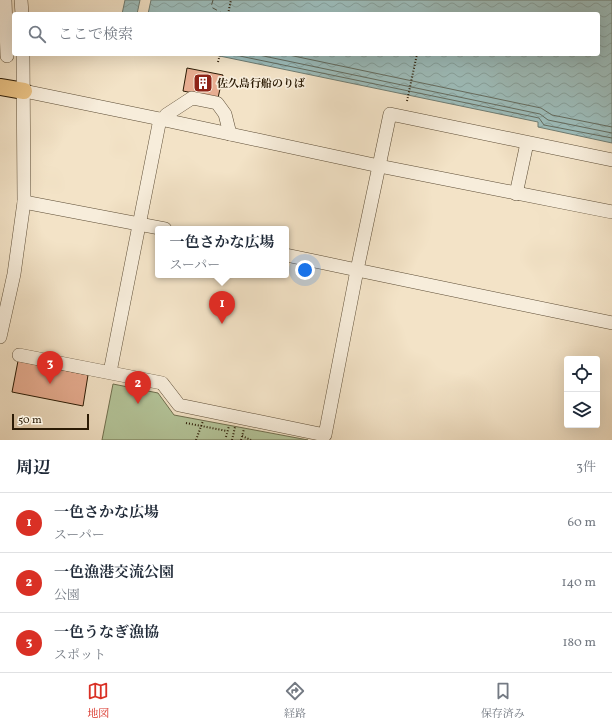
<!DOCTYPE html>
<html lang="ja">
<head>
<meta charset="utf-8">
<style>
	:root { --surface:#fff; --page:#f2f2f3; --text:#1f2937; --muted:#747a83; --line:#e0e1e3; --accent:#d93025 }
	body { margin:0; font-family:Vollkorn,"Noto Serif JP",serif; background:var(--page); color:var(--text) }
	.controls { position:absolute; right:12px; bottom:12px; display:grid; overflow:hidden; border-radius:4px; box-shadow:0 4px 16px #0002 }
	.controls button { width:36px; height:36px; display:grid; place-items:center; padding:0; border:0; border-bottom:1px solid var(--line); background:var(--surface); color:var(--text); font:20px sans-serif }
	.scale { position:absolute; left:12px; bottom:10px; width:77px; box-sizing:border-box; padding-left:4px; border:2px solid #2b1b05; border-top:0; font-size:11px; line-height:14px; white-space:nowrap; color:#2b1b05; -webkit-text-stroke:3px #f7eddb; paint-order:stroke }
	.you { position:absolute; left:305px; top:270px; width:14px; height:14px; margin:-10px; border:3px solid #fff; border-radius:50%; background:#1a73e8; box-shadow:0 0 0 6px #1a73e833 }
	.badge { display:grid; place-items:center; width:26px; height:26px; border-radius:50%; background:var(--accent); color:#fff; font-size:13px; font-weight:700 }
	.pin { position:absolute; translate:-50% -33px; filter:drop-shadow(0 1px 2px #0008) }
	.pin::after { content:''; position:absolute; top:21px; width:14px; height:12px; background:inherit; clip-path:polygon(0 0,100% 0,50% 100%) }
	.popup { position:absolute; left:155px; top:226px; width:134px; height:52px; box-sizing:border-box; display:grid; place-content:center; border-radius:4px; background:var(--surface); filter:drop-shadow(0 1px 3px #0005); font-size:13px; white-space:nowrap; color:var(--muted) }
	.popup b { font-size:15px; color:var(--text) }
	.popup::after { content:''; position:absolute; left:50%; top:100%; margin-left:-8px; border:8px solid transparent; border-top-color:var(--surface) }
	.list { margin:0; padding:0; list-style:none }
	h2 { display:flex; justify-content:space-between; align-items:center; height:52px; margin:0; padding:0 16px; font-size:17px }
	h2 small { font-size:13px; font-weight:400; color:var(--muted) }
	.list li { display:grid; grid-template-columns:26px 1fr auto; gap:12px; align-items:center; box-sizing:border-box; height:60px; padding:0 16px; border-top:1px solid var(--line) }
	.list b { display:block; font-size:15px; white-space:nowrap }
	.list p { margin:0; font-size:13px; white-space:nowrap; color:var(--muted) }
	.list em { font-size:13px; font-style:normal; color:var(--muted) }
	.icon { flex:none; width:22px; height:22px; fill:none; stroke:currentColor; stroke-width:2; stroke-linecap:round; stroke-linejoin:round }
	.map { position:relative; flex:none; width:612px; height:440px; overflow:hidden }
	.search { position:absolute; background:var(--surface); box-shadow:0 4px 16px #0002; left:12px; right:12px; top:12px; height:44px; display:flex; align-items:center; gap:10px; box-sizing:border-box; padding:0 14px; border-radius:4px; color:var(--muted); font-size:15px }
	.sheet { height:232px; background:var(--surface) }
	nav { display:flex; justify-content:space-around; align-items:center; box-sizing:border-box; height:56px; border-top:1px solid var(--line); background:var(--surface); font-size:11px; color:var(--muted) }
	nav a { display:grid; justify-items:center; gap:2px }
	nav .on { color:var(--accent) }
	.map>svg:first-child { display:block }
</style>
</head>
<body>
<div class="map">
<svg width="612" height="440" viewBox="0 0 612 440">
	<defs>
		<pattern id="water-waves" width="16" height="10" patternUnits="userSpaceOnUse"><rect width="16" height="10" fill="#9dbdbb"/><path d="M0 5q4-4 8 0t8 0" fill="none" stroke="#87a29f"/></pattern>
	</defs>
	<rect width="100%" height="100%" fill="#f3e3c7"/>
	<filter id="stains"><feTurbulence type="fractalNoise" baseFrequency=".005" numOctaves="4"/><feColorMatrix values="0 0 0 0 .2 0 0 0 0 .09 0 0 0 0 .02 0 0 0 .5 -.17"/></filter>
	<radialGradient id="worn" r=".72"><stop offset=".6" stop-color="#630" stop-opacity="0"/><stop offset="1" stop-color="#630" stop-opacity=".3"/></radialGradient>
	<!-- park -->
	<polygon fill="#b4c59a" stroke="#707050" points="113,384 158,393 174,415 308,440 102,440"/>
	<!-- water -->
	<g fill="url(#water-waves)" stroke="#6f7c72">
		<polygon points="125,0 140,0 137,14 122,14"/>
		<polygon points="151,0 612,0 612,143 538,127 538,122 210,54 598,54 598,14 148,14"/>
	</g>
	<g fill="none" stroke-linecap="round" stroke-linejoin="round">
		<!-- shore -->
		<g stroke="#646c60" stroke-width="1">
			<polyline points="230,54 539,118 544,125 612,138"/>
			<polyline points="254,54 540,114 548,120 612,133"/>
			<polyline points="284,54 541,108 552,115 612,127"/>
		</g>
		<!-- ferry -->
		<polyline stroke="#535445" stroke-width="1" stroke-dasharray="5 4" stroke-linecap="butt" points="213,0 211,7 224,14"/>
	</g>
	<!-- building -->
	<g fill="#e7ad91" stroke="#2b1b05">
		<polygon points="187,68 223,75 218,98 183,91"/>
		<polygon points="18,361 88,375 83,406 12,392"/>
	</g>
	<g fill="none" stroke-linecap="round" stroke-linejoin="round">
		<defs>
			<g id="minor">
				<polyline points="5,0 7,56"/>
				<polyline points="21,0 22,14"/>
				<polyline points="24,91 160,119 110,372"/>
				<polyline points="166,115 192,98 217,103 225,114 230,134"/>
				<polyline points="160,119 379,166 612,212"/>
				<polyline points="612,160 390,114 357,270 612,323"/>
				<polyline points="516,194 527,143"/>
				<polyline points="24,202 165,229"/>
				<polyline points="0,337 14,274 24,202 23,54"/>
				<polyline points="19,355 162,383 179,405 325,435 357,270 286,255"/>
			</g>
			<polyline id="major" points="0,87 24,91"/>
		</defs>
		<!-- minor casing -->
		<use href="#minor" stroke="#5d4d36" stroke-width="14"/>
		<!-- major casing -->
		<use href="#major" stroke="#2b1b05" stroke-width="18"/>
		<!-- path -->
		<g stroke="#2b1b05" stroke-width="2" stroke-dasharray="1 2" stroke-linecap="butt">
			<polyline points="228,14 231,0"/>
			<polyline points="218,62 220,54"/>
			<polyline points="407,101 417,54"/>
			<polyline points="186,423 227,431"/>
			<polyline points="242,436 251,440"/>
			<polyline points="226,437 229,426"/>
			<polyline points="196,440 203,421"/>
			<polyline points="232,440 235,427"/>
			<polyline points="241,440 244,429"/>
		</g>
		<!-- minor -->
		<use href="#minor" stroke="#f7eddb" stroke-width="13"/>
		<!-- major -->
		<use href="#major" stroke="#eac284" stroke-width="16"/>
	</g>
	<!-- icons -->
	<defs>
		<symbol id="building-square" viewBox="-11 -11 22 22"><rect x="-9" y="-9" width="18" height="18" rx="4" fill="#8f2418" stroke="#f7eddb"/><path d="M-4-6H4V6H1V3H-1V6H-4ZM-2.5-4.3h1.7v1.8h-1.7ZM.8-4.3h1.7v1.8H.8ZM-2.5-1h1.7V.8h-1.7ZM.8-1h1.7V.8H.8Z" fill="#fff"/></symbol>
	</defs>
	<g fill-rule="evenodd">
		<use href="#building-square" x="192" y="72" width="22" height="22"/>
	</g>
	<g text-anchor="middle" stroke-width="3.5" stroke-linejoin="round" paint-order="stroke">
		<!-- poi labels -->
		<g font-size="11" font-weight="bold" fill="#2b1b05" stroke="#f7eddb" text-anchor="start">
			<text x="217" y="87">佐久島行船のりば</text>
		</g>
	</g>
	<rect width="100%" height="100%" filter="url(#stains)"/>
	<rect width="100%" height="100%" fill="url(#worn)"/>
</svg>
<div class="controls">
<button><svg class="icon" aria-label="locate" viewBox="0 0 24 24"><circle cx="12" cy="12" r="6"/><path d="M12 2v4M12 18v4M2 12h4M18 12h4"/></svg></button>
<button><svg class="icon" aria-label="layers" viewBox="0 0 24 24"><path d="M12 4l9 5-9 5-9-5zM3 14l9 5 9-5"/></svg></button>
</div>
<div class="scale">50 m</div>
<div class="you"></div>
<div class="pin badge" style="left:222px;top:324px">1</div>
<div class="popup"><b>一色さかな広場</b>スーパー</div>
<div class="pin badge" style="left:138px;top:404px">2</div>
<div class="pin badge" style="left:50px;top:384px">3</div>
<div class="search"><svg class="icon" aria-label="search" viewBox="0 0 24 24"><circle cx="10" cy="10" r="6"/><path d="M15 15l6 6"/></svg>ここで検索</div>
</div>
<section class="sheet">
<h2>周辺<small>3件</small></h2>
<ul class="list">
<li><span class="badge">1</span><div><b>一色さかな広場</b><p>スーパー</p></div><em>60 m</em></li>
<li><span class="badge">2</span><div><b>一色漁港交流公園</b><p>公園</p></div><em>140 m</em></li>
<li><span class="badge">3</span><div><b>一色うなぎ漁協</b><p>スポット</p></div><em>180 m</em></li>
</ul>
</section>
<nav>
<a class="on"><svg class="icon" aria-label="map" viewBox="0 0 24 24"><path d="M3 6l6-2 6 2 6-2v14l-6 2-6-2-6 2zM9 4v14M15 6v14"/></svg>地図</a>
<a><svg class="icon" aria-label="directions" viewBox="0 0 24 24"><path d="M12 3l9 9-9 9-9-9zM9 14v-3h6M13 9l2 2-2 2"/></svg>経路</a>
<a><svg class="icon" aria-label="saved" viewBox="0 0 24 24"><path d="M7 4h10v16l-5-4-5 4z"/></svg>保存済み</a>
</nav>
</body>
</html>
